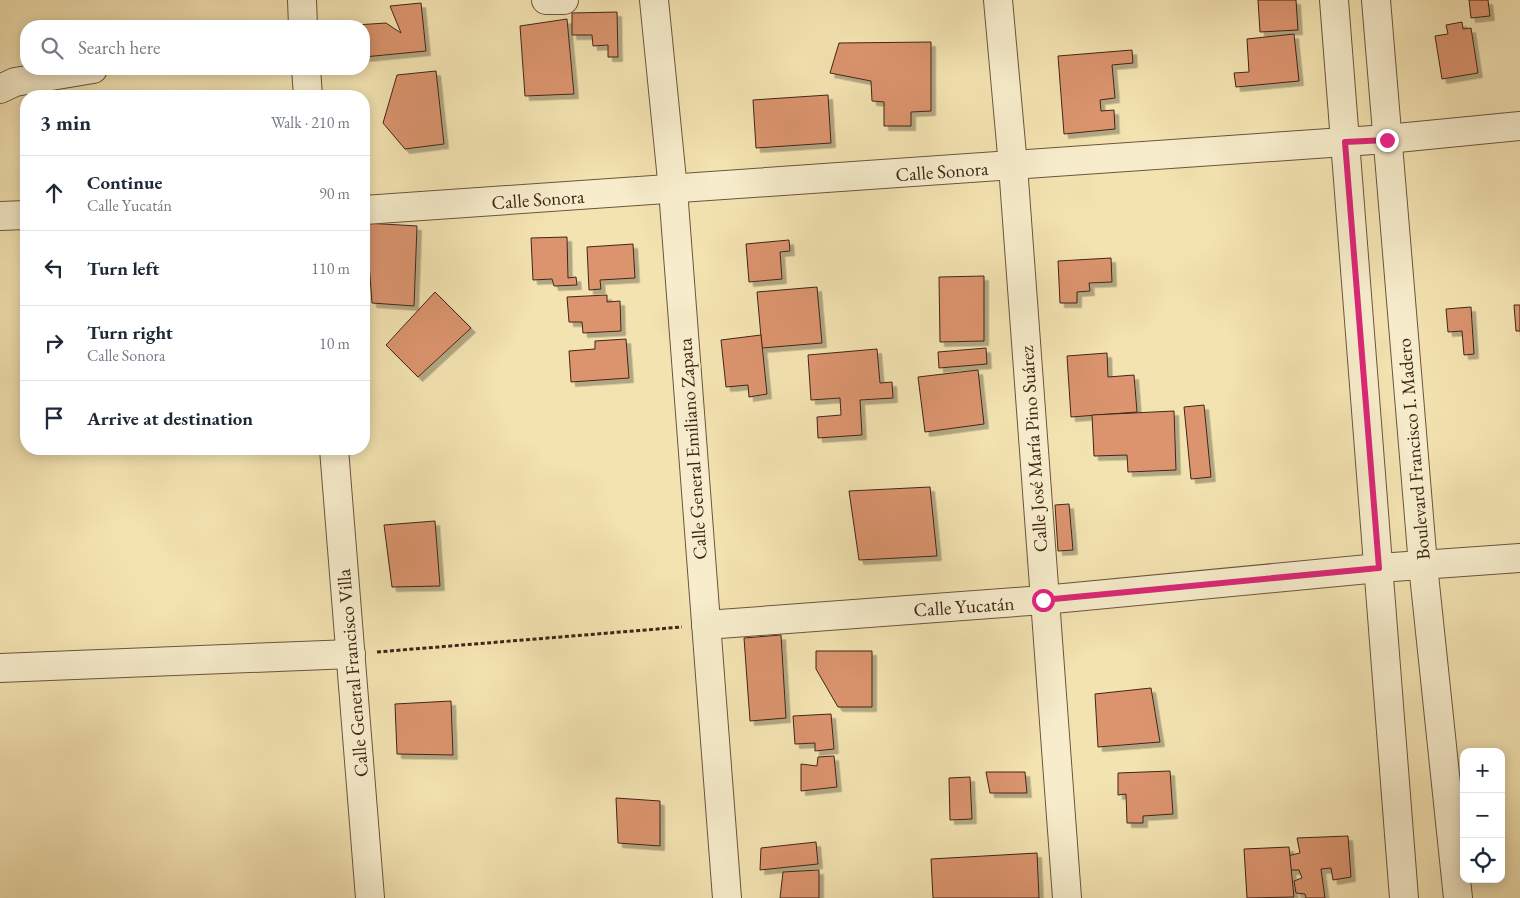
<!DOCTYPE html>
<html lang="en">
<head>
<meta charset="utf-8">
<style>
	:root { --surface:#fff; --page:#f2f2f3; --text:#1f2937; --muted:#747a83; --line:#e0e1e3 }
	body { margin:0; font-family:"EB Garamond",serif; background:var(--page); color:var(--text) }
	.controls { position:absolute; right:15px; bottom:15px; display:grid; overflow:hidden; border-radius:10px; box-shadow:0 2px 12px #0003 }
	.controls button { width:45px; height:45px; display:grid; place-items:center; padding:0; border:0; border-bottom:1px solid var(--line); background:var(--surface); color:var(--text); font:25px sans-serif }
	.stop { position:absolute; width:15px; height:15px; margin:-11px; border:4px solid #db2777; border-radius:50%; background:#fff }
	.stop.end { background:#db2777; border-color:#fff; box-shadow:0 1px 5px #0008 }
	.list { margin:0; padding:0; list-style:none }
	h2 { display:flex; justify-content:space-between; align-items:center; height:65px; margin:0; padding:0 20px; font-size:21px }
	h2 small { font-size:16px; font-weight:400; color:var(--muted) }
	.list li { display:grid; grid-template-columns:32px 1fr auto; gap:15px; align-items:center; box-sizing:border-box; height:75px; padding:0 20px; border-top:1px solid var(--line) }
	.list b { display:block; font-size:19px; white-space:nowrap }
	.list p { margin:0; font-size:16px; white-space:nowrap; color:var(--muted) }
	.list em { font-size:16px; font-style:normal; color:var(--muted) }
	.icon { flex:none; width:28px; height:28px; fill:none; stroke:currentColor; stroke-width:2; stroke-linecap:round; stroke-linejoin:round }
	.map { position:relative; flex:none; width:1520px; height:898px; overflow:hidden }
	.search { position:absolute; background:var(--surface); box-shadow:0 2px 12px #0003; left:20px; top:20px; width:350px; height:55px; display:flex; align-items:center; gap:12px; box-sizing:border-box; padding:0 18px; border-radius:20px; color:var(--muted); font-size:19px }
	.panel { position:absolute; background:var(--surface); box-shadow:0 2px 12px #0003; left:20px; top:90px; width:350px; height:365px; border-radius:20px }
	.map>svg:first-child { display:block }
</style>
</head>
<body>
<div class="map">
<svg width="1520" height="898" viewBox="0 0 1520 898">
	<defs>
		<filter id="shadow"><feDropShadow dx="4.5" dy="4.5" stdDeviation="0" flood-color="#0004"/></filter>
	</defs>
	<rect width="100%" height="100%" fill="#f3e3b1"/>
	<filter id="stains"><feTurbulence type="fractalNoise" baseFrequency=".004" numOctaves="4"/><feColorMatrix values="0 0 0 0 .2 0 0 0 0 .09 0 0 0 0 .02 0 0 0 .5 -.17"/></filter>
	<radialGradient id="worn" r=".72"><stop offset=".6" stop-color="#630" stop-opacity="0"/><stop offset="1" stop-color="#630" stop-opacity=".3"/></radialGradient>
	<!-- building -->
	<g fill="#db946e" stroke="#3f2518" filter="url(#shadow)">
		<polygon points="1258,0 1296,0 1298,30 1260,32"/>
		<polygon points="1469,0 1488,0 1490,16 1471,18"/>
		<polygon points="421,3 426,51 364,57 364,26 356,25 386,23 401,33 390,6"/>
		<polygon points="617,12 618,57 608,57 608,45 593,46 592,35 572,35 572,13"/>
		<polygon points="567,19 574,94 525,96 520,26"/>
		<polygon points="1462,22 1463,29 1471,28 1478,73 1442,79 1435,36 1448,34 1446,25"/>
		<polygon points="1294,34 1299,81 1236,87 1234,73 1249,72 1247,39"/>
		<polygon points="931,42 931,111 911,112 911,126 884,126 884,102 872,101 871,81 830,73 839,43"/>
		<polygon points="1132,50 1133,63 1112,65 1115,98 1100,100 1101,111 1114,110 1115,129 1064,134 1058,56"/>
		<polygon points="436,71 444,144 405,149 383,123 397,75"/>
		<polygon points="828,95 831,143 756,148 753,100"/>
		<polygon points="366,223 417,226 414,306 372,303"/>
		<polygon points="567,237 568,278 576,277 577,285 554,286 552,279 533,280 531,238"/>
		<polygon points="789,240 790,251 780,252 782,279 749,282 746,244"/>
		<polygon points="633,244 635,278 600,280 601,289 589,290 587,247"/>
		<polygon points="1111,258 1112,282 1089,283 1090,291 1077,292 1077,303 1060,303 1058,261"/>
		<polygon points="984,276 984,341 940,342 939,277"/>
		<polygon points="817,287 822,343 762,348 757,292"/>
		<polygon points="435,292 471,328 418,377 386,345"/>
		<polygon points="607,295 607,302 620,301 621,331 583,333 582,322 569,322 567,297"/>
		<polygon points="1514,305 1520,305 1520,331 1516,331"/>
		<polygon points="1471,307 1474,354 1464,355 1462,331 1448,332 1446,309"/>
		<polygon points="761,335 767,394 749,397 748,385 726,387 721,340"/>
		<polygon points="626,339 629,378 571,382 569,351 595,349 595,341"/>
		<polygon points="986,348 987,364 939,368 938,352"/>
		<polygon points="877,349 880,383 892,382 893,398 860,400 862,435 818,438 817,417 841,415 840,398 811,400 808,355"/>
		<polygon points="1107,353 1108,377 1134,375 1137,412 1071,417 1067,356"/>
		<polygon points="978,370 984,424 925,432 918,377"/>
		<polygon points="1204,405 1211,477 1191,479 1184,407"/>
		<polygon points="1174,411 1176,470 1128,472 1127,455 1094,456 1092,415"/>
		<polygon points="930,487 937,556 859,560 849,491"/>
		<polygon points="1069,504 1073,550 1058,551 1055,505"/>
		<polygon points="435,521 440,586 392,587 384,525"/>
		<polygon points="781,635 786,718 750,721 744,638"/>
		<polygon points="816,651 872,651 872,707 838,707 816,669"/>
		<polygon points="1151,688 1160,742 1098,747 1095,694"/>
		<polygon points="451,701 453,755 397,754 395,704"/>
		<polygon points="831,714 834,749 815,751 815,743 795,744 793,716"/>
		<polygon points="834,756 837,787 801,791 801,764 817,766 818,757"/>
		<polygon points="1170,771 1173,814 1143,816 1143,823 1127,823 1126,794 1118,795 1118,773"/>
		<polygon points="986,772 1025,772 1027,793 990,793"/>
		<polygon points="970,777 972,819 950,820 949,778"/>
		<polygon points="616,798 660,801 660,846 618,843"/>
		<polygon points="1348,836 1351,877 1333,880 1331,868 1321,869 1325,898 1306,898 1305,894 1296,893 1294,881 1302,878 1299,870 1289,870 1283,857 1300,853 1297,838"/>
		<polygon points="816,842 818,864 760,870 761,848"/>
		<polygon points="1289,847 1294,897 1247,898 1244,849"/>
		<polygon points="1037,853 1039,898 933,898 931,859"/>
		<polygon points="819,870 819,898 780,898 783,872"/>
	</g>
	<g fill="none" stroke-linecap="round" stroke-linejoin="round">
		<defs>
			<g id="street">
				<polyline points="302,0 303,26"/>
				<polyline points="546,0 564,0"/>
				<polyline points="654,0 673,190 727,898"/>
				<polyline points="998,0 1013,166 1067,898"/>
				<polyline points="1334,0 1404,898"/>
				<polyline points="1376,0 1423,565 1458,898"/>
				<polyline points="306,69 308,96"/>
				<polyline points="0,89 15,82 93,69"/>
				<polyline points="364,210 1387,139 1520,126"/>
				<polyline points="0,216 26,215"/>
				<polyline points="334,449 370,898"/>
				<polyline points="706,625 1043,600 1379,568 1520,558"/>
				<polyline points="0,668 351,654"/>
			</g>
		</defs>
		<!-- street casing -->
		<use href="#street" stroke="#6c543e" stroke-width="30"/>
		<!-- path -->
		<polyline stroke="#3f2518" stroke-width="3" stroke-dasharray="4 2.5" stroke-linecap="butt" points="377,652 682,627"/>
		<!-- street -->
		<use href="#street" stroke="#f7edcc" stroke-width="28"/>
	</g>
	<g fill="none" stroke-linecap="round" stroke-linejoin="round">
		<!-- route -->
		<polyline stroke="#db2777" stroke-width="6" points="1043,600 1379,568 1345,142 1387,140"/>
	</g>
	<g text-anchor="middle" stroke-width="4" stroke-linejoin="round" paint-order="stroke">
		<!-- street labels -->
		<g font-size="19" fill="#3f2518" stroke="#f7edcc">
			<text transform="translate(942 171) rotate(-4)" y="7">Calle Sonora</text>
			<text transform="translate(538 199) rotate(-4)" y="7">Calle Sonora</text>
			<text transform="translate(692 449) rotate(-94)" y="7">Calle General Emiliano Zapata</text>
			<text transform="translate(1033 449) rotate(-94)" y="7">Calle José María Pino Suárez</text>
			<text transform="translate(1413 449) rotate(-95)" y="7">Boulevard Francisco I. Madero</text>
			<text transform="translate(964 606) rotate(-4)" y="7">Calle Yucatán</text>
			<text transform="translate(352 673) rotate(-95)" y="7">Calle General Francisco Villa</text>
		</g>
	</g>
	<rect width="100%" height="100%" filter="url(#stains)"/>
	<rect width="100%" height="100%" fill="url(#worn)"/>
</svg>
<div class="controls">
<button>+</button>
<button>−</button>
<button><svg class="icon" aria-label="locate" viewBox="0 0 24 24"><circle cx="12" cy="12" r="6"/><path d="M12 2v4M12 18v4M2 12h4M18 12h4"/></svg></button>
</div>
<div class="stop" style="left:1043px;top:600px"></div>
<div class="stop end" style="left:1387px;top:140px"></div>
<div class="search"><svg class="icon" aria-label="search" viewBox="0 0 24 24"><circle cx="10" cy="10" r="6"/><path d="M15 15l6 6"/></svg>Search here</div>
<section class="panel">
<h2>3 min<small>Walk · 210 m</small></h2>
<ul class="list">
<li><svg class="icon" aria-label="ahead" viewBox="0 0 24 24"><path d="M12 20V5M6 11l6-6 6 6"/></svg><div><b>Continue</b><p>Calle Yucatán</p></div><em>90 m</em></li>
<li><svg class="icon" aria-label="left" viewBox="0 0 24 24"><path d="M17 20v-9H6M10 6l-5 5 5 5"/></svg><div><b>Turn left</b></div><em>110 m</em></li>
<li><svg class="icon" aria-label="right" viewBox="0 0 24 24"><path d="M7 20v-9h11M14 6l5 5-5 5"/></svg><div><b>Turn right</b><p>Calle Sonora</p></div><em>10 m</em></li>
<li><svg class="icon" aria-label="arrive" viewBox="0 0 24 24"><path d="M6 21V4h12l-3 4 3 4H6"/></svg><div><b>Arrive at destination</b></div></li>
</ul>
</section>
</div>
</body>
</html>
